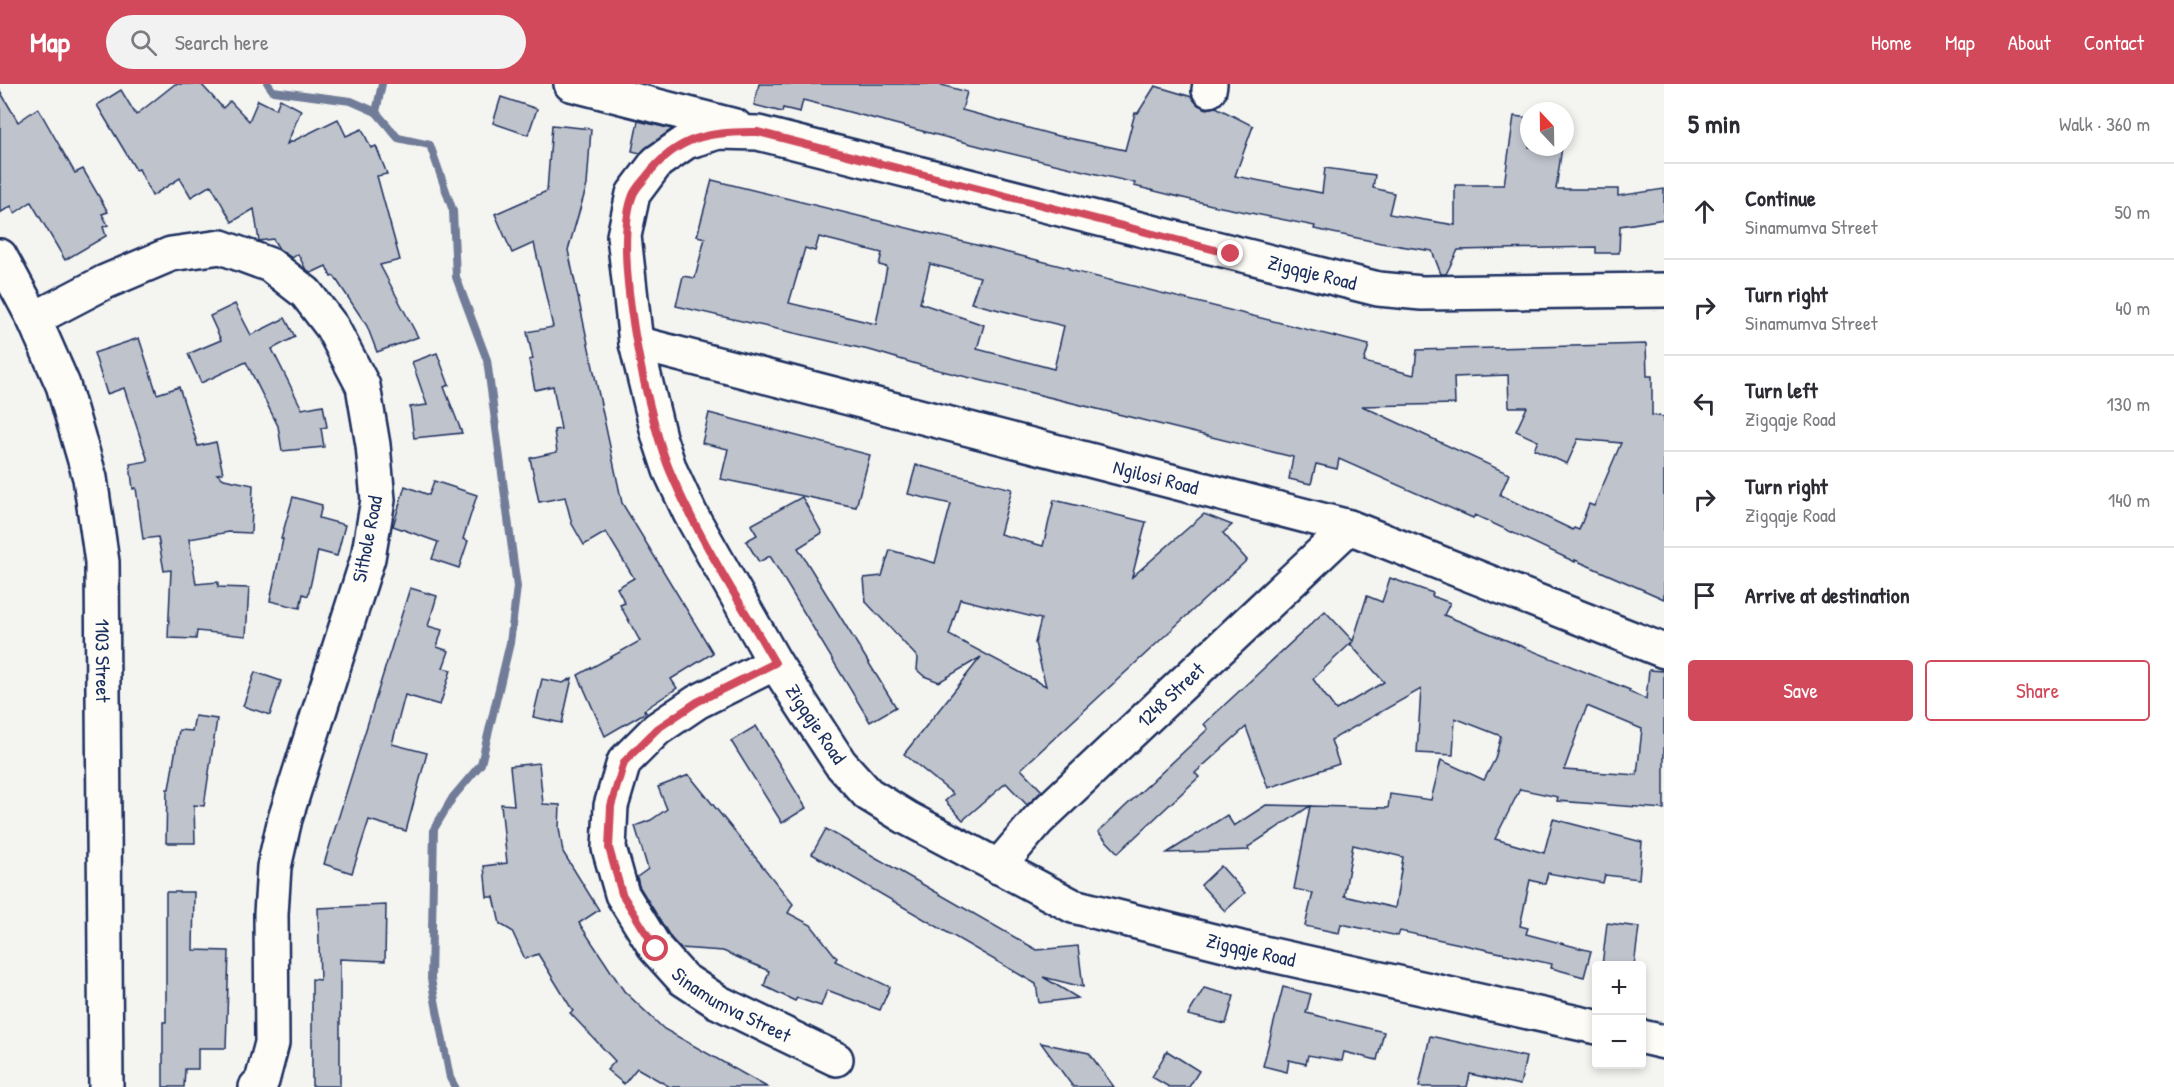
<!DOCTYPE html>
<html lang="en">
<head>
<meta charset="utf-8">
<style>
	:root { --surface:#fff; --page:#f2f2f3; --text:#2b2b33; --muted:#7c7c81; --line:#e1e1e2; --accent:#d1495b }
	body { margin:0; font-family:"Patrick Hand",sans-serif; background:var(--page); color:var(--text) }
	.controls { position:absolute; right:18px; bottom:18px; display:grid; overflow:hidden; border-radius:6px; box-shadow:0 3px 9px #0003 }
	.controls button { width:54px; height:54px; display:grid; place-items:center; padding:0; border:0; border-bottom:2px solid var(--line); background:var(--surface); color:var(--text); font:30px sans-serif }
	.compass { position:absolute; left:1520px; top:18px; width:54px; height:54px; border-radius:50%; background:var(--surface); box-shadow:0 3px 9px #0003; rotate:338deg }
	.stop { position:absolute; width:18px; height:18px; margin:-14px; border:4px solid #d1495b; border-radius:50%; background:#fff }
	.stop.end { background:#d1495b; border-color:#fff; box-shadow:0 2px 6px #0008 }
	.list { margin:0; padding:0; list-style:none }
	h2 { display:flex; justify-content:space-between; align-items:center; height:78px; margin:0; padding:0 24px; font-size:26px }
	h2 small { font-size:20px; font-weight:400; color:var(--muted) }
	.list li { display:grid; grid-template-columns:39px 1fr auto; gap:18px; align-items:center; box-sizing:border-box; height:96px; padding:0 24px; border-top:2px solid var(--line) }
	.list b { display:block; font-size:22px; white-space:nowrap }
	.list p { margin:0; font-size:20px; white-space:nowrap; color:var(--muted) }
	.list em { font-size:20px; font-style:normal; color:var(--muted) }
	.actions { display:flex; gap:12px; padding:18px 24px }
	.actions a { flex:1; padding:14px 0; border:2px solid var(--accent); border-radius:6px; text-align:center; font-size:21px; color:var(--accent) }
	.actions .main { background:var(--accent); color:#fff }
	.icon { flex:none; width:33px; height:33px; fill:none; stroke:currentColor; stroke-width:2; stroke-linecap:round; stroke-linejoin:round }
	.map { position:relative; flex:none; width:1664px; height:1003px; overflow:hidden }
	header { display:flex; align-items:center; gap:36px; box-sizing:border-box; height:84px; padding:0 30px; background:var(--accent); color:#fff }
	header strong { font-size:28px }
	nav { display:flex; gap:33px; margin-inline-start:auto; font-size:21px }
	.search { width:420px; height:54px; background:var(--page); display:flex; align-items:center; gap:15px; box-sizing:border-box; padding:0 21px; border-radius:33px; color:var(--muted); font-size:22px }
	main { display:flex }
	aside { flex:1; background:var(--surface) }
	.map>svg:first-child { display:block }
</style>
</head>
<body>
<header>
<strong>Map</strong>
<div class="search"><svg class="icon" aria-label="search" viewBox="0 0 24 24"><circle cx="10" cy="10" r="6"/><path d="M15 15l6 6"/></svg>Search here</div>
<nav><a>Home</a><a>Map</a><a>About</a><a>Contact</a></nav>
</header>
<main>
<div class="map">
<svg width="1664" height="1003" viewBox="0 0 1664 1003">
	<rect width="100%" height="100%" fill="#f4f4f1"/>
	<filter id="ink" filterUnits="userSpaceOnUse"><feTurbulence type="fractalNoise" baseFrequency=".0167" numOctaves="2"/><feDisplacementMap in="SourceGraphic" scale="12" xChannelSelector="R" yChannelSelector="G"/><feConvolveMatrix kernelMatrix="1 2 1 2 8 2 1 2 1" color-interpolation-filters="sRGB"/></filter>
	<g filter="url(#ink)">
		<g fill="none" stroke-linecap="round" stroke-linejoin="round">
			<!-- stream -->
			<g stroke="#717c98" stroke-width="8">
				<polyline points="268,0 273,7 351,17 376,28"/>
				<polyline points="382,0 376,28 398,54 430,61 453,127 456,193 487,276 517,503 510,559 481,680 453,713 434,745 431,895 450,994 455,1003"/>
			</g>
		</g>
		<!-- building -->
		<g fill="#bfc3cc" stroke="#1b2f5e" stroke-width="1.5" fill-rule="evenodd">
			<polygon points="175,0 201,0 223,24 230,17 249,37 258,16 276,25 280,15 301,26 287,60 338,35 346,52 362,45 371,64 376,62 387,90 377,92 400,176 380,181 418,253 377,268 367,242 334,192 331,193 326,182 311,189 305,184 298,170 292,174 279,165 273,155 259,157 254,125 232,138 211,101 191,113 180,94 152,112 139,85 136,86 97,21 121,6 136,31"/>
			<polygon points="759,0 938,0 967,8 962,26 1054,51 1125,66 1135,29 1138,29 1155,2 1192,13 1198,21 1207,25 1216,23 1253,42 1235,92 1322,109 1325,84 1375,91 1373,104 1394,109 1389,130 1455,141 1455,101 1504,101 1514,32 1529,34 1529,63 1562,63 1556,105 1618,105 1618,112 1664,105 1664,135 1620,142 1619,169 1596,169 1596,163 1458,166 1446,190 1441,190 1432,167 1381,159 1314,145 1315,142 1216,122 1134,102 1135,99 983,63 803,16 800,28 783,24 782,28 754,21"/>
			<polygon points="0,7 18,38 38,24 75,89 83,85 108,128 102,130 108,141 103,143 106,152 65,176 31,118 15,129 11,122 0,129"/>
			<polygon points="501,13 537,25 528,51 493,39"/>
			<polygon points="638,37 672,45 640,69 632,67"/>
			<polygon points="552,41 591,45 587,101 568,166 622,419 713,569 671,595 677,604 644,626 646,628 605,652 578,591 640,557 620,521 625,519 617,504 634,494 606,448 584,461 572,440 565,413 539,418 530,374 557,368 554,346 561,345 553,302 535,306 529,276 533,275 527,248 553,243 534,159 512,169 495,130 547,107"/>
			<path d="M712,96L1021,172L1069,184V186L1369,261L1364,278L1414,291L1417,266L1646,260L1647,292H1652V331L1664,333V515L1575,476V478L1475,431L1473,434L1339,375L1337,385L1316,380L1311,400L1289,395L1293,373L926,283L873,267L676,222L683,192L695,194L705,154L697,152ZM819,153L882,169L879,181L887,183L876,240L789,219L805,164L815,167ZM930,180L980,193L971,219L1064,242L1054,285L977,265L984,241L920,219ZM1508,291L1509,323H1527L1516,347L1538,357L1534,365L1567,380L1578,355L1621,359L1594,422L1589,420L1579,446L1574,444L1573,446L1500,411L1509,390L1362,322L1455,320L1454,293Z"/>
			<polygon points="235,220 251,251 285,234 295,253 272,265 302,325 323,321 327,343 321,344 324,363 282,367 278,342 246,278 201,299 188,270 221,256 210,232"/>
			<polygon points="139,254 157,310 179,303 198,362 216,358 223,389 217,390 224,395 253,401 251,449 229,448 189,455 196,500 218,498 218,503 249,504 246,552 197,547 196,555 168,554 171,486 164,487 158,453 143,455 136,404 133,405 130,380 148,377 124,304 107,310 94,269"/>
			<polygon points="437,269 449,301 444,303 462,349 414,354 410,323 427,321 412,278"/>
			<polygon points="709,329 870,371 856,423 721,395 728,365 702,359"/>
			<path d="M916,381L1012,405L1000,450L1043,462L1054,416L1146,438L1132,493L1204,430L1232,441L1223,449L1247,476L1021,685L1042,707L1027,721L1006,699L963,736L945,717L953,710L904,670L981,573L939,598L924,592L917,586L918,574L866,518L864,494L882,492L890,466L935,479L951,420L908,410ZM960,515L1041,535L1035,559L1046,602L949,551Z"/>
			<polygon points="434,397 477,411 463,455 468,457 459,484 432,475 438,458 393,442 405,402 429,411"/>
			<polygon points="293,413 322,421 319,434 345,441 337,472 318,467 308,512 303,510 300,524 270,517 283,455 281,455"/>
			<polygon points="802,413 822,449 798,464 896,623 870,638 770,472 759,478 746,457 757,451 751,441"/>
			<path d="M1390,494L1433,509L1432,512L1450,519L1444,531L1630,606L1629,608L1646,615L1649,586L1664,587V725L1557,717L1558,713L1520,705L1495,755L1544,769L1553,735L1642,758L1639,795L1605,791L1603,799L1548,789L1545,800L1530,796L1520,842L1528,844L1526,850L1591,867L1584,893L1551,884L1552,880L1400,847L1398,852L1341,840L1339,849L1305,842L1313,809L1294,805L1310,722L1388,724L1390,710L1431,716L1441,676L1484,696L1495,675L1501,652L1455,634L1453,671L1417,669L1421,605L1331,656L1339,680L1268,704L1246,643L1195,689L1199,693L1118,769L1098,748L1208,645L1204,640L1325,527L1353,557L1367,512L1382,518ZM1352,558L1351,561L1384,598L1336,626L1313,595ZM1587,622L1642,645L1637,691L1564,686ZM1353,761L1403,773L1395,824L1344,812Z"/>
			<polygon points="410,504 437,512 428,542 442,546 437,563 449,567 443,584 451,586 440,621 405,611 392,660 427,669 406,747 369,736 352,789 324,780"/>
			<polygon points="255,588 281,597 270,631 243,622"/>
			<polygon points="572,594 562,639 533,633 542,595 563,599"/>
			<polygon points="195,632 217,635 204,722 194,721 195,759 166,759 167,705 169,705 179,646 192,647"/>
			<polygon points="756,642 806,724 782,739 731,657"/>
			<polygon points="539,679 543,720 560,721 559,744 563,768 599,826 579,839 624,907 664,945 767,1003 670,1003 637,984 624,1000 607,986 615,977 570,929 573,927 538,870 525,875 512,847 500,840 494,813 487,813 484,782 507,779 501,720 514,721 510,682"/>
			<polygon points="689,691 793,820 788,829 811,841 837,874 835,877 890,903 880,926 827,906 821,922 797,914 795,917 764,902 769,887 723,867 680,864 671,854 639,802 637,793 648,785 635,742 651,736 667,725 658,703"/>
			<polygon points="1266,721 1310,722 1248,763 1249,766 1167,769 1227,731 1234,742"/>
			<polygon points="826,745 1037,866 1078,862 1083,903 1043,893 1078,914 1039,919 1036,900 812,770"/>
			<polygon points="1221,782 1245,809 1225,827 1201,801"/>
			<polygon points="166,808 194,808 193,866 229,867 226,964 198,964 198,985 185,985 184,1003 163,1003 163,938 166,938"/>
			<polygon points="386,821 385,877 340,875 340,1002 312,1002 312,895 320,896 318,824"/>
			<polygon points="1607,839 1639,843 1634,882 1602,882"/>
			<polygon points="1283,903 1311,910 1306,929 1384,948 1377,976 1344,968 1342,977 1308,971 1306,980 1289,976 1287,988 1263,982"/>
			<polygon points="1204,904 1234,912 1226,940 1188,931"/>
			<polygon points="1430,952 1526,973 1520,1001 1470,990 1467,1003 1419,1003"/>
			<polygon points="1041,959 1089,969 1114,1003 1073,1003"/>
			<polygon points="1167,967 1199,987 1189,1003 1169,1003 1152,993"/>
		</g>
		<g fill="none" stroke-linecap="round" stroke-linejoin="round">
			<defs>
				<g id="minor">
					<polyline points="571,0 735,42"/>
					<polyline points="1209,6 1210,0"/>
					<path id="s1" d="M0,172L34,235L63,301L90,394L102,478L106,1003"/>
					<polyline points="34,235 105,198 171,170 221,163 270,181 306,209 332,243 363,302 373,361 378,416 368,474 285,735 274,783 271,830 272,959 262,997 256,1003"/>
					<path id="s2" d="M636,259L1349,443L1664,567"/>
					<path id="s3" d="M775,579L697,618L657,645L624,678L611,722L609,764L622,810L656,865L683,895L718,918L836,975"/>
					<path id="s4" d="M998,783L1038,736L1349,443"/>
					<path id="s5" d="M1596,943L1241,864L1073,822L907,734L868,710L840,679L775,579L690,429L670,386L659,353L636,259L624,152L633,110L657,78L686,58L719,48L758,49L1378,205L1422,209L1664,206"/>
					<polyline points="1642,953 1664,958"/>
				</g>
			</defs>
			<!-- minor casing -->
			<use href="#minor" stroke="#1b2f5e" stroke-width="38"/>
			<!-- minor -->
			<use href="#minor" stroke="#fdfcf7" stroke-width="33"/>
		</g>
	</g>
	<g fill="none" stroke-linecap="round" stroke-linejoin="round" filter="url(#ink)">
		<!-- route -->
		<path stroke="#d1495b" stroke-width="8" d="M656,865L622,810L609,764L611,722L624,678L657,645L697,618L775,579C739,516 698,454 670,387C647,332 611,165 633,111C635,105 642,98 646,93C677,52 710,47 758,48L1231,170"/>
	</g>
	<g text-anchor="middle" stroke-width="4.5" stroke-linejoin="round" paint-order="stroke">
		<!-- street labels -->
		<g font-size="20" fill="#1b2f5e" stroke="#fdfcf7">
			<text dy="7" stroke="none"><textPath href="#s5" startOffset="2154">Zigqaje Road</textPath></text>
			<text dy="7" stroke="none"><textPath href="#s2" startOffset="537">Ngilosi Road</textPath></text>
			<text transform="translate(367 455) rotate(-79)" y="7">Sithole Road</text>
			<text dy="7" stroke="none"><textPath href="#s1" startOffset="424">1103 Street</textPath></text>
			<text dy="7" stroke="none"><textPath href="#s4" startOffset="244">1248 Street</textPath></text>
			<text transform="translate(816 640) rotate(56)" y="7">Zigqaje Road</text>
			<text transform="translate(1251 866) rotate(13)" y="7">Zigqaje Road</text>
			<text dy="7" stroke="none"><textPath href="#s3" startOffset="478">Sinamumva Street</textPath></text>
		</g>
	</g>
</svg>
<div class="controls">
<button>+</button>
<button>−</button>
</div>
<svg class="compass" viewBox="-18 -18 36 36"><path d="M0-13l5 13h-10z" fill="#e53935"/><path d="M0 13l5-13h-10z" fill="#7c7c81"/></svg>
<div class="stop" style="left:656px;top:865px"></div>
<div class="stop end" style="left:1231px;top:170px"></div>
</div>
<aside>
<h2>5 min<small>Walk · 360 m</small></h2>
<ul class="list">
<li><svg class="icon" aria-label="ahead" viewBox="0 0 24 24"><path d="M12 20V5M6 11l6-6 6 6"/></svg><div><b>Continue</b><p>Sinamumva Street</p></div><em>50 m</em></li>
<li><svg class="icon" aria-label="right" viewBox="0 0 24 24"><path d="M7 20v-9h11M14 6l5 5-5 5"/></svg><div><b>Turn right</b><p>Sinamumva Street</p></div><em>40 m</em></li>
<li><svg class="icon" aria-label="left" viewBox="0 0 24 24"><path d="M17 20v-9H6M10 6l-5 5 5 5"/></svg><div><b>Turn left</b><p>Zigqaje Road</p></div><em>130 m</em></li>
<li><svg class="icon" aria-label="right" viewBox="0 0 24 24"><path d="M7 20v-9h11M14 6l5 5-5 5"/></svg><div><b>Turn right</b><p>Zigqaje Road</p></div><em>140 m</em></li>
<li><svg class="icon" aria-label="arrive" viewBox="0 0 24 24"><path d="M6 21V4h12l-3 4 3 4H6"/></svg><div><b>Arrive at destination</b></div></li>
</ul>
<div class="actions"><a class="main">Save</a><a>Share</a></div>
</aside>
</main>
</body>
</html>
